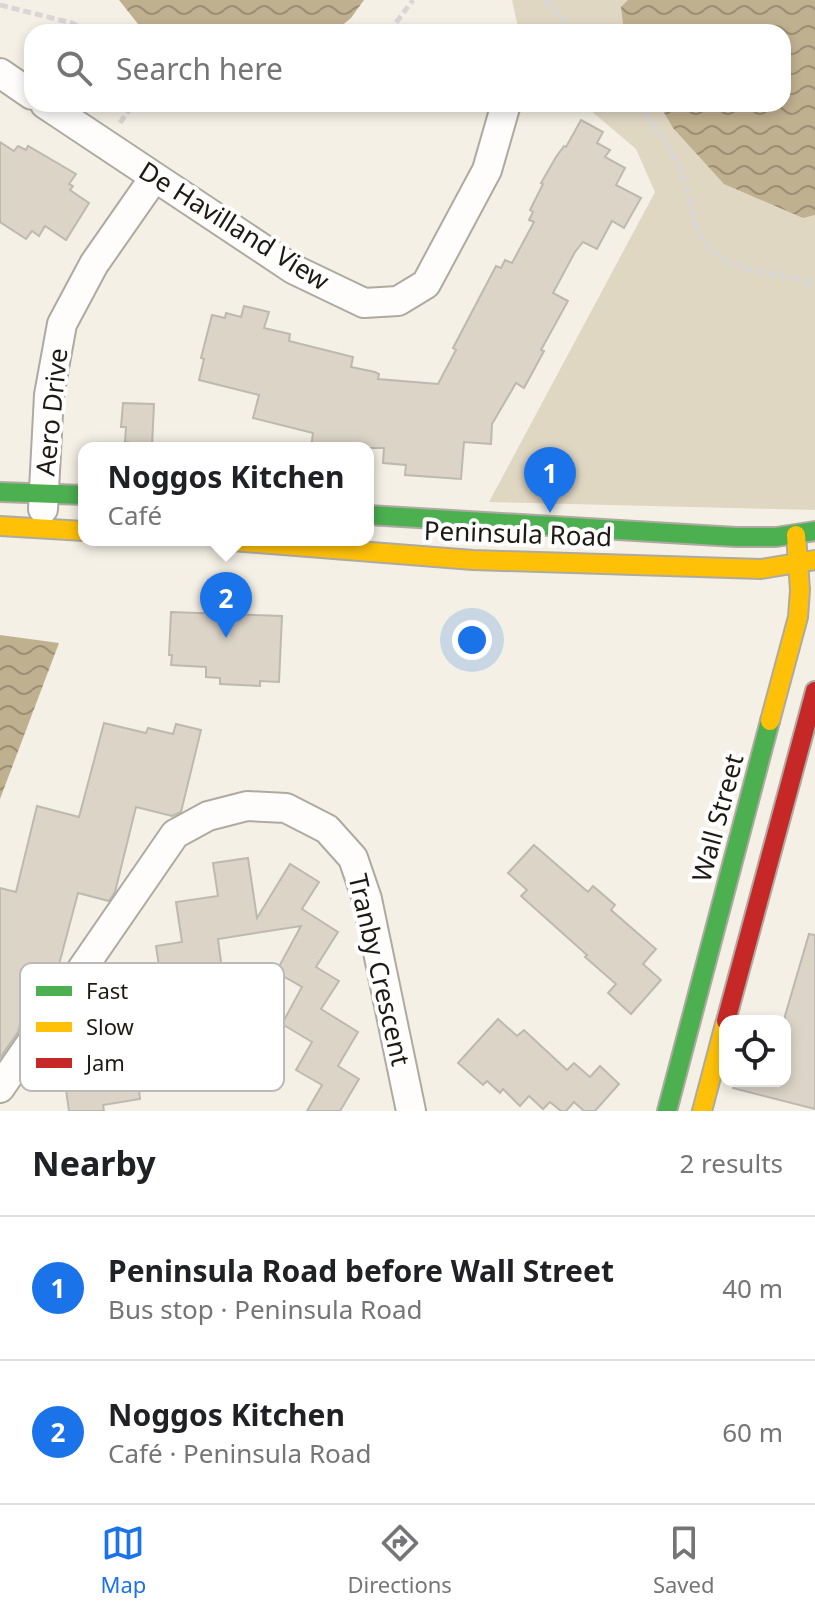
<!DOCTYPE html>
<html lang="en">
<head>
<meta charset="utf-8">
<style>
	:root { --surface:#fff; --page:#f2f2f2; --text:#202124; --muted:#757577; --line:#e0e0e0; --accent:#1a73e8 }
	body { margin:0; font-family:"Noto Sans",sans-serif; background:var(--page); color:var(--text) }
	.controls { position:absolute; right:24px; bottom:24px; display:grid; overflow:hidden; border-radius:16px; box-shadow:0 4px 12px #0003 }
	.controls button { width:72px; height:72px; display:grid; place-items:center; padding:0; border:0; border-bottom:2px solid var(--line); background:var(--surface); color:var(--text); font:40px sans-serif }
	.you { position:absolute; left:472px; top:640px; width:28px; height:28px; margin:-20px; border:6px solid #fff; border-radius:50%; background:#1a73e8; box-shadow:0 0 0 12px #1a73e833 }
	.badge { display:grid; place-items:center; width:52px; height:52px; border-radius:50%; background:var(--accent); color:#fff; font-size:26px; font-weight:700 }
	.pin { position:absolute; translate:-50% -66px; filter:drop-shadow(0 2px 4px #0008) }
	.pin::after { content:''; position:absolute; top:42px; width:28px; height:24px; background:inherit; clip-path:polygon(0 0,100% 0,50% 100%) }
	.popup { position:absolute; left:78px; top:442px; width:296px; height:104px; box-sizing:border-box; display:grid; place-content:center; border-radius:16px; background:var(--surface); filter:drop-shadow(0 2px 6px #0005); font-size:26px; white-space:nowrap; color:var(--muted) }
	.popup b { font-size:30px; color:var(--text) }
	.popup::after { content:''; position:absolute; left:50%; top:100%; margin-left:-16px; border:16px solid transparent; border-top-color:var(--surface) }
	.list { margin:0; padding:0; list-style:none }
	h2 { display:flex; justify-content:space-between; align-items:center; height:104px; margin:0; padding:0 32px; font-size:34px }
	h2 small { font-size:26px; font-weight:400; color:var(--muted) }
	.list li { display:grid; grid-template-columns:52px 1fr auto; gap:24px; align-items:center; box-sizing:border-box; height:144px; padding:0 32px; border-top:2px solid var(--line) }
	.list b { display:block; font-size:30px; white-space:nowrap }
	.list p { margin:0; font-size:26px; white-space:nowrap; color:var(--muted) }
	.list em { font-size:26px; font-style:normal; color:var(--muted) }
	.icon { flex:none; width:44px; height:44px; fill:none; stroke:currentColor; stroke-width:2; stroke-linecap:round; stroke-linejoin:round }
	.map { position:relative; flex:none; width:815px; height:1111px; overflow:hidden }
	.search { position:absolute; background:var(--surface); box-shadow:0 4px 12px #0003; left:24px; right:24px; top:24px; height:88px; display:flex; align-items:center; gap:20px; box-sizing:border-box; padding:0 28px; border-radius:24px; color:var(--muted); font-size:30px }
	.sheet { height:392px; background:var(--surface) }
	nav { display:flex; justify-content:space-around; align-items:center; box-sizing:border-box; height:112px; border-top:2px solid var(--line); background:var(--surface); font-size:22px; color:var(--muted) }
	nav a { display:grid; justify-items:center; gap:4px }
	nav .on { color:var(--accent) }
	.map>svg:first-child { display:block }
</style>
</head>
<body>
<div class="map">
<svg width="815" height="1111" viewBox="0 0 815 1111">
	<defs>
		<pattern id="water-waves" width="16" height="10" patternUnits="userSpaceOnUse" patternTransform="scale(2)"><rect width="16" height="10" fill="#bfb08f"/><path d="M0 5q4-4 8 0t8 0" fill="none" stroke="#9b8e74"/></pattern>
	</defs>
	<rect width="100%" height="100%" fill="#f5f0e5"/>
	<!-- park -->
	<polygon fill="#e0d7c3" points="512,0 815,0 815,510 489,502 655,192 636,149 583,104 783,104 783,32 519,32"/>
	<!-- water -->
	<g fill="url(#water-waves)">
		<polygon points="119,0 364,0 351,18 334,32 149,32 138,24"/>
		<polygon points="628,0 815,0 815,215 803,218 724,184 673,128 659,104 783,104 783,32 624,32 621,7"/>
		<polygon points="0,635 59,643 0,799"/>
	</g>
	<!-- building -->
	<g fill="#dbd4c7" stroke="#bdb9b1" stroke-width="2">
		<polygon points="581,120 603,132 597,143 610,150 605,157 625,168 616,185 641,198 624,228 612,221 597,249 583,242 575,252 553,293 568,301 541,350 544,351 524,388 516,383 492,424 491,444 464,442 461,479 405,475 406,465 383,463 384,448 311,448 313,433 253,418 259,395 199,380 204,359 201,358 212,315 225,318 226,313 241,317 244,306 269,312 264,328 290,334 289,341 353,357 351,367 375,372 379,374 378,379 438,384 456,350 453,348 496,266 501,268 505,260 512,263 534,222 529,220 533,212 530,210 543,184 541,183 556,157 564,146 566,147"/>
		<polygon points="0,142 14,151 18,146 26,150 28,146 76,174 69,184 73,186 70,190 89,203 66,240 45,226 39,236 32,231 26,239 0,222"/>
		<polygon points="123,403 154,404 152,446 125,442 126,427 121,427"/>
		<polygon points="171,612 282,616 279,682 260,681 260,686 220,684 220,678 206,677 206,667 171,665 172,655 169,655"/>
		<polygon points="104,723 146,733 148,728 173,734 176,724 201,730 181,812 172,816 136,807 115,892 109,901 78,893 56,976 55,978 33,973 18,1032 0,1058 0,888 16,892 37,806 79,817"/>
		<polygon points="534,845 588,892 593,886 615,905 611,910 656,949 643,964 661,980 631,1014 608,993 616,984 585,957 587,955 521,896 527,890 508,873"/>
		<polygon points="248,858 257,918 290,864 319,882 302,909 338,932 316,967 339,981 321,1009 358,1032 338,1066 359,1079 340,1111 307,1111 322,1085 296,1070 312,1042 282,1024 302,987 276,972 301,926 218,939 223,977 192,982 197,1017 162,1022 167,1059 136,1064 140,1099 103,1105 104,1111 69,1111 63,1068 104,1062 100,1031 125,1027 119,985 161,979 156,946 182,942 176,902 218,896 213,863"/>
		<polygon points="809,934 815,935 815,1109 733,1088 734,1081 785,1081 785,1016"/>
		<polygon points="498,1019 517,1036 524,1030 567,1070 574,1063 590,1077 600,1066 619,1084 595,1111 584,1111 574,1102 566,1111 561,1111 550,1102 543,1109 529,1096 520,1106 503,1089 500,1093 487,1081 483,1085 458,1063"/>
	</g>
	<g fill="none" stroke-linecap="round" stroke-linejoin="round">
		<defs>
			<g id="street">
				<polyline points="0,73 32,95"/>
				<polyline points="45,104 293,269 364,303 398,301 426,284 487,170 506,104"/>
				<polyline points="43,509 49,395 62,324 94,264 154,178"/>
				<polyline points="0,1088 175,834 208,816 247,806 286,808 327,829 353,858 367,899 411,1111"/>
			</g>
			<g id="fast">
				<polyline points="0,492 84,495"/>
				<polyline points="368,515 736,537 776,537 815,531"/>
				<polyline points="667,1111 770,721"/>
			</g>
			<g id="slow">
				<polyline points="0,526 84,531"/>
				<polyline points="219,540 473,560 761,569 815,560"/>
				<polyline points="770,721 798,617 800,590 796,535"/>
				<polyline points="702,1111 725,1024"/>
			</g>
			<polyline id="jam" points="726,1021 815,691"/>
		</defs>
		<!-- street casing -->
		<use href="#street" stroke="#aeaaa1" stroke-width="32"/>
		<!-- fast casing -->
		<use href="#fast" stroke="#aeaaa1" stroke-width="22"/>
		<!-- slow casing -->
		<use href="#slow" stroke="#aeaaa1" stroke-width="22"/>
		<!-- jam casing -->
		<use href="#jam" stroke="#aeaaa1" stroke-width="22"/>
		<!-- path -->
		<g stroke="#d9d7d5" stroke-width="5" stroke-dasharray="8 4" stroke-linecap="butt">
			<polyline points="545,0 576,32"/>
			<polyline points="0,5 72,23 87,32"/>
			<polyline points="389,32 413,0"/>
			<path d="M637,104C654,124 670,147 681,171C695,205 688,240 726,260C754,274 786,275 815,284"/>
			<polyline points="120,123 133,104"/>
		</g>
		<!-- street -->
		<use href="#street" stroke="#fefdfb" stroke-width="28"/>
		<!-- fast -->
		<use href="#fast" stroke="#4caf50" stroke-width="18"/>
		<!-- slow -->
		<use href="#slow" stroke="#ffc107" stroke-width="18"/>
		<!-- jam -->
		<use href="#jam" stroke="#c62828" stroke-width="18"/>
	</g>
	<g text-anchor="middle" stroke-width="8" stroke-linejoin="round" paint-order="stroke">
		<!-- street labels -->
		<g font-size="26" fill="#1e1a13" stroke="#fff">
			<text transform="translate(234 226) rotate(32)" y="9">De Havilland View</text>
			<text transform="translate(52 412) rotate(-84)" y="9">Aero Drive</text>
			<text transform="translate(518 534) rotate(2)" y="9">Peninsula Road</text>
			<text transform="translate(718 818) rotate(-75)" y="9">Wall Street</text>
			<text transform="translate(379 970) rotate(77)" y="9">Tranby Crescent</text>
		</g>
	</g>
	<!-- legend -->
	<rect x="20" y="963" width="264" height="128" rx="12" fill="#fff" stroke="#bcbab8" stroke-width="2"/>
	<rect x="36" y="986" width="36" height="10" fill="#4caf50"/>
	<rect x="36" y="1022" width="36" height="10" fill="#ffc107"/>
	<rect x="36" y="1058" width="36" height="10" fill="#c62828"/>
	<g font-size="22" fill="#1e1a13">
		<text x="86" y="999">Fast</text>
		<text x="86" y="1035">Slow</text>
		<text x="86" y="1071">Jam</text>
	</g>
</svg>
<div class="controls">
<button><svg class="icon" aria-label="locate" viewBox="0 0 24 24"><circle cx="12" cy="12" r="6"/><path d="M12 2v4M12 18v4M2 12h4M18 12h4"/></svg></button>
</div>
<div class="you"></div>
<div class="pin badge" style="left:550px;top:513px">1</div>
<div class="pin badge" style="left:226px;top:638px">2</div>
<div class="popup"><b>Noggos Kitchen</b>Café</div>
<div class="search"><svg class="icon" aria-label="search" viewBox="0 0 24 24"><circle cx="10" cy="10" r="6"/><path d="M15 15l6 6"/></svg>Search here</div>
</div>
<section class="sheet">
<h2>Nearby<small>2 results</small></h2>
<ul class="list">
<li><span class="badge">1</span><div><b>Peninsula Road before Wall Street</b><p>Bus stop · Peninsula Road</p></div><em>40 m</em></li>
<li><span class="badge">2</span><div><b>Noggos Kitchen</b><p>Café · Peninsula Road</p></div><em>60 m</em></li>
</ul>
</section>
<nav>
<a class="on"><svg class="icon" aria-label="map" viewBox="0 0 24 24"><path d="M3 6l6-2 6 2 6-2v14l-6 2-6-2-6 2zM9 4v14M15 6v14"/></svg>Map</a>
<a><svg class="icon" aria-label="directions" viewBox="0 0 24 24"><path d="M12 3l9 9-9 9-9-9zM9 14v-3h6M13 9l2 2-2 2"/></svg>Directions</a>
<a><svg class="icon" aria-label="saved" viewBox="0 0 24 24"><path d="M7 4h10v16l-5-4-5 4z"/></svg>Saved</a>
</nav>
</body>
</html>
